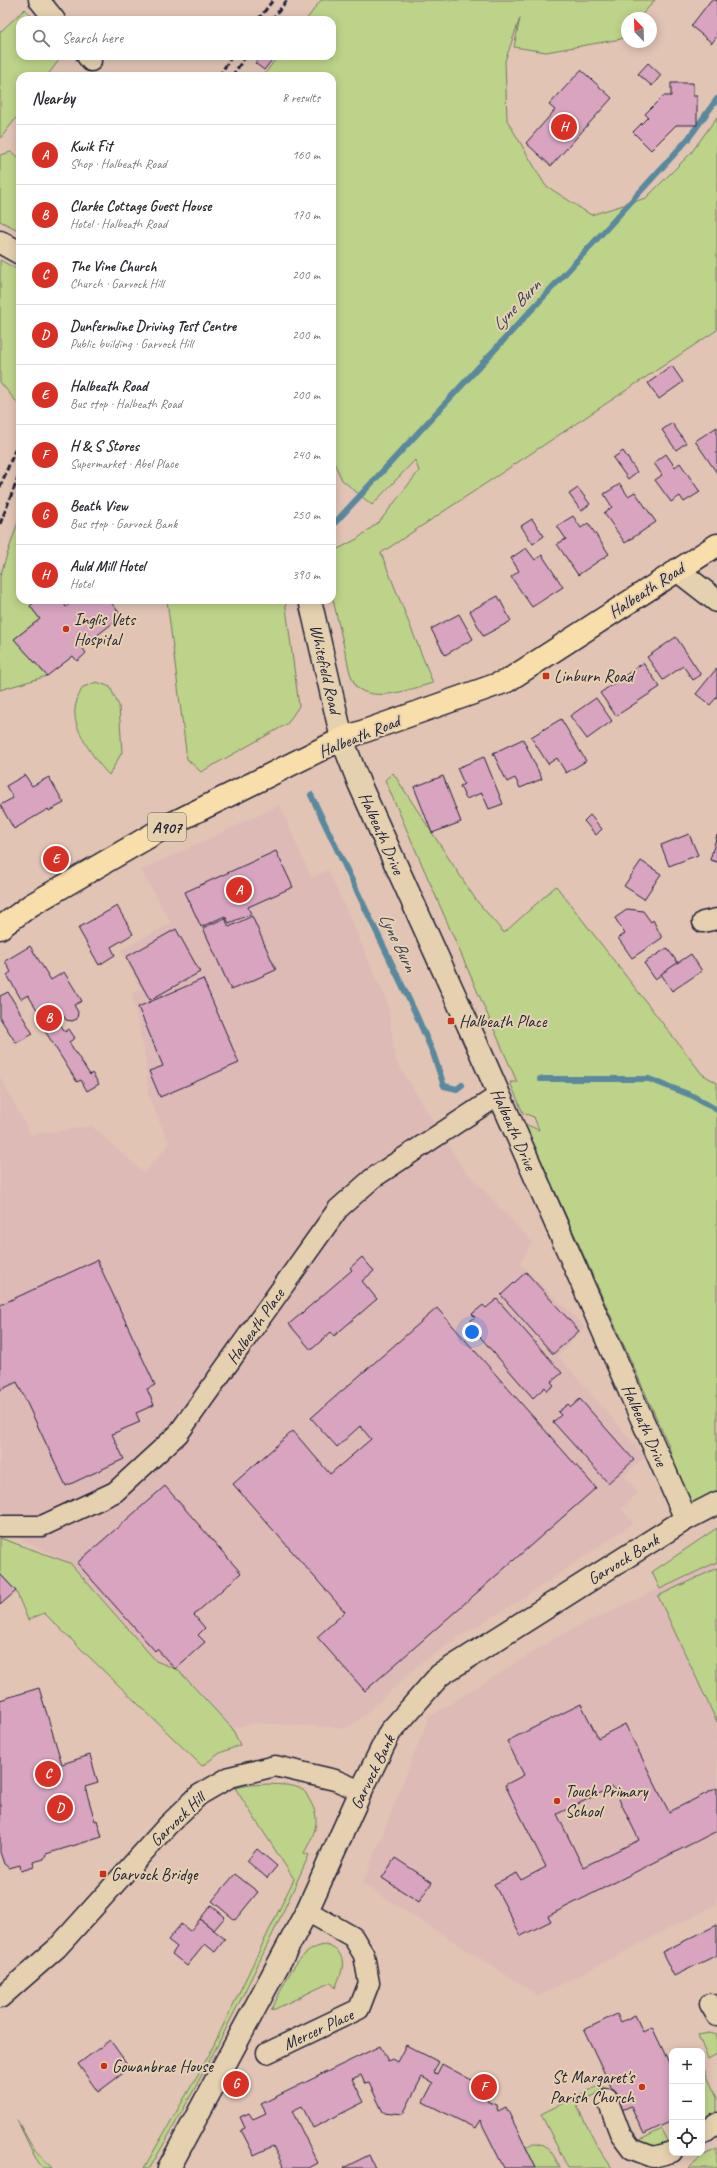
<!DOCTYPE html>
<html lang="en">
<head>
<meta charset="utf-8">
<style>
	:root { --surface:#fff; --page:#f2f2f3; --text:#2b2b33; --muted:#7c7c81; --line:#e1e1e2; --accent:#d93025 }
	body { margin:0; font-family:Caveat,sans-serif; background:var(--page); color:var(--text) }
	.controls { position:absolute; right:12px; bottom:12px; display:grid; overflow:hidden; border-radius:8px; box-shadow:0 2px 10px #0003 }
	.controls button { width:36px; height:36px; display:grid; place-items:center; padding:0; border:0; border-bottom:1px solid var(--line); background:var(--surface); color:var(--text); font:20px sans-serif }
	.compass { position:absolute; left:621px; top:12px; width:36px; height:36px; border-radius:50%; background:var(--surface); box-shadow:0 2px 10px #0003; rotate:337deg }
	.you { position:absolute; left:472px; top:1332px; width:14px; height:14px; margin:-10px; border:3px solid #fff; border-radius:50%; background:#1a73e8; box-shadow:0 0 0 6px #1a73e833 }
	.badge { display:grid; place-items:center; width:26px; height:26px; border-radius:50%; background:var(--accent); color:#fff; font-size:13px; font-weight:700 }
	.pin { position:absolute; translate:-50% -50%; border:2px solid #fff; box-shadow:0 1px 4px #0006 }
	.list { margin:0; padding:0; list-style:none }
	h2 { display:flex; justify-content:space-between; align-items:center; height:52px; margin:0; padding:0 16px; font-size:17px }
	h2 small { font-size:13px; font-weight:400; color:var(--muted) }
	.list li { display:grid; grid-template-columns:26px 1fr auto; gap:12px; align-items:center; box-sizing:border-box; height:60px; padding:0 16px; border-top:1px solid var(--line) }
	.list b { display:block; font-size:15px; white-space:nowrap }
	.list p { margin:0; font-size:13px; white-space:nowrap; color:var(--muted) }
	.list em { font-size:13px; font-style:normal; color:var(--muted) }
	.icon { flex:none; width:22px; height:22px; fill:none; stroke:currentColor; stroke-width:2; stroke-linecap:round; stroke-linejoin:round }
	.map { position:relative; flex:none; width:717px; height:2168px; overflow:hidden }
	.search { position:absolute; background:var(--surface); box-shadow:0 2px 10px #0003; left:16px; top:16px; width:320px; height:44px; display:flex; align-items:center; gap:10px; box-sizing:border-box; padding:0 14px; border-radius:12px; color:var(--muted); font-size:15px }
	.panel { position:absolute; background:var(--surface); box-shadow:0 2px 10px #0003; left:16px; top:72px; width:320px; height:532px; border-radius:12px }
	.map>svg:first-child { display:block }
</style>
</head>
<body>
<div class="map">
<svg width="717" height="2168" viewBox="0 0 717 2168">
	<rect width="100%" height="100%" fill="#e1c4b4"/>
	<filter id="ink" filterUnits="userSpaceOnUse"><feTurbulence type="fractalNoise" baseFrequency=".025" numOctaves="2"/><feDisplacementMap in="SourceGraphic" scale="8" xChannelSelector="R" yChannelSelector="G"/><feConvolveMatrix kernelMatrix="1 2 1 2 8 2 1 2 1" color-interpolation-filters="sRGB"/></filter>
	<g filter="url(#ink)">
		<!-- built -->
		<g fill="#debab7">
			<polygon points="280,805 311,878 328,870 387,1001 396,1061 461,1166 532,1242 520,1264 585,1327 558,1356 645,1456 625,1476 637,1493 622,1509 633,1523 518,1602 462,1635 418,1665 364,1716 347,1728 254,1723 232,1728 178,1670 156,1661 70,1563 0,1530 0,1077 31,1135 92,1126 144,1173 169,1144 148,1095 146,1061 132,993 141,989 121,950 171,923 141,870"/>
			<polygon points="717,1562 717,1904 539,1996 363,1884 429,1717 564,1633"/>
		</g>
		<!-- green -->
		<g fill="#bdd389" stroke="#707a62">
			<path d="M321,0H655L639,18H627V32L621,39L546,52L514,47L520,18L505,61L507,120L545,185L591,215L646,198L691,153L717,117V330L381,553L433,683C410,689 376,703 356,687L350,673L332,595V552L357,539L380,521L419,471L415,460L372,505L342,480L332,458V76H263L278,56H332V20H306Z"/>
			<polygon points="25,9 35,20 20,20 20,56 62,56 47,76 20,76 20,113 0,139 0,32"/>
			<polygon points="11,152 20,158 20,231 0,221 0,155"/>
			<polygon points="0,260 20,271 20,406 0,382"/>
			<polygon points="20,516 20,600 37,600 30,606 40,619 14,639 47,676 0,690 0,576"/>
			<polygon points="167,600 285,600 299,706 287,724 201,772 187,759"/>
			<path d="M97,682L110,687L119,706L122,752L109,775C97,763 76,733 75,716C74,705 78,696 83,687Z"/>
			<polygon points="393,773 476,900 504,933 556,886 702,1074 717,1083 717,1503 686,1519 669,1446 525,1124 539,1130 534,1117 523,1113 510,1082 517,1082 385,780"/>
			<polygon points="717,1528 717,1562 660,1589 652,1572"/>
			<polygon points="0,1538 70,1563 156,1661 178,1670 232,1728 240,1745 220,1753 202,1766 44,1613 28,1620 16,1591 0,1574"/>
			<polygon points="717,1568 717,1722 658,1596"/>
			<path d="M269,1784C280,1785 294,1784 303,1790C306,1792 308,1798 310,1801C322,1821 314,1834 304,1853L309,1855C261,1962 209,2067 150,2168H144L208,2057L294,1879L235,1788L250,1785Z"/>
			<path d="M326,1945C350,1953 343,1971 335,1988L331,1982L271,2011C283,1988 296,1947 326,1945Z"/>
			<polygon points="709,2033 717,2035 717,2054 708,2059 698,2035"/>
			<polygon points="704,2069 717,2098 717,2114 702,2124 702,2070"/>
			<polygon points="602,2084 605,2090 576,2104 597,2146 612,2168 568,2168 541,2114"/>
			<polygon points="17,2120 33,2148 52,2168 43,2168 36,2159"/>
			<polygon points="662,2129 671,2147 659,2153 636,2142"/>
			<path d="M533,2143C549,2143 554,2156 560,2168H536L526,2147Z"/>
			<polygon points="717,2149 717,2168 688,2168 702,2156"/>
		</g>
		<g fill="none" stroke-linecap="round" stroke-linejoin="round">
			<!-- stream -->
			<g stroke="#5a899d" stroke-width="6">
				<polyline points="332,526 608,227 688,139 717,99"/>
				<polyline points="311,795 415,1012 433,1053 444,1086 457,1089 462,1085"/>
				<polyline points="540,1079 649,1079 693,1096 717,1110"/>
			</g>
		</g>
		<!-- building -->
		<g fill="#d8a4bf" stroke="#22223b" fill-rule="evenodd">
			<polygon points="711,0 717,0 717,36 712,43 691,26"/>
			<polygon points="261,56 275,56 264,70 255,63"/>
			<polygon points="648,63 661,75 652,86 638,74"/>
			<polygon points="581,70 612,98 551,166 526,143 555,110 549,105"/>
			<polygon points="671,83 693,83 693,96 697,96 697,125 676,125 651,150 633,132 648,117 645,114 663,96 671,96"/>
			<polygon points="672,366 683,382 659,399 648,383"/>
			<polygon points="672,423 686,443 676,450 662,430"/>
			<polygon points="717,427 717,473 695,441"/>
			<polygon points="623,451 637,472 628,479 613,458"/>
			<polygon points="666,454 675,467 680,463 700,492 684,502 680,496 671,502 655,480 662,475 654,463"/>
			<polygon points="620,484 628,496 635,492 656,522 625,543 604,513 612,507 604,494"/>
			<polygon points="578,488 590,504 581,511 569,494"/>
			<polygon points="573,516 581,528 588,523 609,554 578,575 557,544 566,539 557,526"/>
			<polygon points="532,519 544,536 533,544 521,526"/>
			<polygon points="526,548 535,560 542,555 563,587 532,607 511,577 519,571 511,558"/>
			<polygon points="498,596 511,621 483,636 470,611"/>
			<polygon points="37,600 64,600 63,602 66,607 74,600 109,600 122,616 82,647 86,653 82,657 77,661 73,656 47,676 14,639 40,619 30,606"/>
			<polygon points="459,614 473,639 445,655 431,629"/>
			<polygon points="676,637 701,675 693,680 683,666 663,680 647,657"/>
			<polygon points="643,663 660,687 616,716 600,693"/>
			<polygon points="717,668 717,697 710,705 696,694"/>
			<polygon points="596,698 612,721 587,739 570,716"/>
			<polygon points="561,719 586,761 566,773 557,758 548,764 531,737"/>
			<polygon points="523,739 542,779 520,788 515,778 507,782 493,753"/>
			<polygon points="484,757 503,804 489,809 482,793 466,799 460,786 464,784 457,768"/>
			<polygon points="25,775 32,786 49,777 64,803 49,811 48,809 14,829 0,805 13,798 6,786"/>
			<polygon points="443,776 461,822 432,833 414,787"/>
			<polygon points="590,815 602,829 596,835 584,821"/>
			<polygon points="689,834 698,855 669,866 661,845"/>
			<polygon points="717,835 717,862 710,860"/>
			<polygon points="276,851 293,887 248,907 251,914 229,923 225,916 201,927 185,892"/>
			<polygon points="641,861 661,874 644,899 624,886"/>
			<polygon points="117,906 133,934 111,947 115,955 99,965 78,928"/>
			<polygon points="628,909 643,911 651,922 653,920 662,938 632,958 618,938 625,934 615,918"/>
			<polygon points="252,916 276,970 231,990 203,928 225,918 229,927"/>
			<polygon points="176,929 200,972 150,1000 126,957"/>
			<polygon points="30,946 51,980 64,972 82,1001 74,1005 78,1012 77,1019 72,1021 66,1020 62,1013 56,1017 65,1032 69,1029 75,1038 69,1042 90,1075 92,1073 99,1084 87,1091 81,1080 77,1082 40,1023 44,1021 28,995 21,999 7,975 11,972 5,961"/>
			<polygon points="667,948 678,963 655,979 644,963"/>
			<polygon points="691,954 702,971 672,991 661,974"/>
			<polygon points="203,979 239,1063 160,1097 149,1071 163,1066 138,1007"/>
			<polygon points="8,992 33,1034 16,1043 0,1018 0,996"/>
			<polygon points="362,1257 374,1271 362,1281 377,1299 334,1336 331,1332 311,1350 289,1324 352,1270 350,1268"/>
			<polygon points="97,1260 155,1385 147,1389 154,1405 136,1413 140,1422 112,1434 124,1459 66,1486 17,1382 0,1390 0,1305"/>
			<polygon points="526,1272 579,1331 553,1354 501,1295"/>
			<polygon points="497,1299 562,1373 551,1382 554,1385 547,1391 545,1387 533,1398 468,1323 475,1317 472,1314 483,1305 486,1308"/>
			<polygon points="437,1308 596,1488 365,1691 317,1637 345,1612 233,1484 293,1431 330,1474 371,1439 360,1426 337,1447 311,1418"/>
			<polygon points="580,1399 634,1460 608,1483 553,1422 561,1415 558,1412 568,1404 571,1407"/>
			<polygon points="165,1486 241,1573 194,1615 205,1628 198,1635 205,1642 175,1669 157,1649 155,1651 77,1563"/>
			<polygon points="0,1574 16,1591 0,1605"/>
			<polygon points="39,1688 62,1764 90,1755 98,1783 85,1787 95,1821 97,1820 102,1837 46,1854 44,1859 33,1862 34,1867 21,1871 20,1865 9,1868 4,1864 0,1852 0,1700"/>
			<path d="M581,1704L598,1738L625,1724L669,1812L717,1788V1831L548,1916L551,1921L521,1936L494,1884L517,1873L521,1880L546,1867L505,1785L524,1775L507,1741ZM613,1787L639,1840L583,1867L557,1814Z"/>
			<polygon points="257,1849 277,1866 267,1878 247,1861"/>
			<polygon points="395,1858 432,1882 419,1902 382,1878"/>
			<polygon points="235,1874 258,1892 235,1920 212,1901"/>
			<polygon points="211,1905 225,1917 214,1930 200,1919"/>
			<polygon points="200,1919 225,1939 215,1952 205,1944 187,1966 172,1954 177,1947 168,1940 181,1924 190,1931"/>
			<polygon points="717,1925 717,1955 674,1976 662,1952"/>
			<polygon points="617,2014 621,2022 635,2015 643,2032 652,2027 672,2069 672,2121 644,2134 631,2106 622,2110 584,2030"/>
			<polygon points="110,2040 130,2068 98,2092 78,2064"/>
			<polygon points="406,2045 439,2062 433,2072 437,2074 442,2064 492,2091 487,2101 496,2105 498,2111 506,2107 536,2168 504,2168 480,2120 475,2128 423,2102 433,2083 422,2077 403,2114 383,2112 369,2083 365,2084 361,2075 352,2079 364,2102 313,2128 302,2106 292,2111 318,2163 309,2168 284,2168 273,2146 254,2155 241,2130 245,2128 240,2117 249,2113 253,2119 266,2113 261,2104 380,2046 388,2061 392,2059 397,2062"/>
			<polygon points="369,2155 375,2168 343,2168"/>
		</g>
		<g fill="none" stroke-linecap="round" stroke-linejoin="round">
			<defs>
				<g id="street">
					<polyline points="39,0 55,20"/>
					<polyline points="87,56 91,61"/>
					<polyline points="703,922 717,919"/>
					<polyline points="0,1526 42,1526 115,1492 178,1434 338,1209 373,1178 499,1095"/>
					<polyline points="0,1998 57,1948 168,1825 199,1795 230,1777 275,1766 335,1780 361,1791"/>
					<polyline points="710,2004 717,2016"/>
					<polyline points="267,2053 359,2009 369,1983 364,1955 353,1937 307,1911"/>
					<polyline points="607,2099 620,2133 632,2149 653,2157 672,2152"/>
					<polyline points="702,2134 717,2123"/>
				</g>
				<g id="secondary">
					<polyline points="0,242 20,253"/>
					<polyline points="677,570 717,601"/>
					<polyline points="310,600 342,739 359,783 479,1049 686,1519"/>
					<polyline points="169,2168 307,1911 361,1791 390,1732 440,1675 686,1519 717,1503"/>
				</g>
				<polyline id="primary" points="0,928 31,905 169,825 342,739 507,681 717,545"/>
			</defs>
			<!-- street casing -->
			<use href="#street" stroke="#22223b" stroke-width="23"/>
			<!-- secondary casing -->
			<use href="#secondary" stroke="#22223b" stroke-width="25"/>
			<!-- primary casing -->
			<use href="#primary" stroke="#22223b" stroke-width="25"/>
			<!-- street -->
			<use href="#street" stroke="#e5d1af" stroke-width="20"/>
			<!-- secondary -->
			<use href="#secondary" stroke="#e5d1af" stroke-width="22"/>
			<!-- primary -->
			<use href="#primary" stroke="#f8deab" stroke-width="22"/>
			<!-- rail -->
			<g stroke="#22223b" stroke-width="3" stroke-dasharray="6 3" stroke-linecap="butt">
				<polyline points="258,20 273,0"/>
				<polyline points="272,20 287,0"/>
				<polyline points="219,76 232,56"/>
				<polyline points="232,76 246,56"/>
				<polyline points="0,487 20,438"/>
				<polyline points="0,524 20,473"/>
			</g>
		</g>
	</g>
	<!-- markers -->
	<g fill="#c8321e" stroke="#e5d1af" stroke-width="1.5">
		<circle cx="66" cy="629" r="4"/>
		<rect x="542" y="672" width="8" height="8" rx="2"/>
		<rect x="447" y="1017" width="8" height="8" rx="2"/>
		<circle cx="557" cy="1801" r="4"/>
		<rect x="99" y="1870" width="8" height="8" rx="2"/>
		<circle cx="104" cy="2066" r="4"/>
		<circle cx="642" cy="2087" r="4"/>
	</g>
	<g text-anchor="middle" stroke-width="4" stroke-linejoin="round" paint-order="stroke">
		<!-- shield labels -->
		<rect fill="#e5d1af" stroke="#5c565e" stroke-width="1" x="148" y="813" width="38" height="28" rx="3"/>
		<g font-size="16" font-weight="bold" fill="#22223b">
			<text x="167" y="833">A907</text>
		</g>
		<!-- street labels -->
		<g font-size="17" fill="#22223b" stroke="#e5d1af">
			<text transform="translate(646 590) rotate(-33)" y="6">Halbeath Road</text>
			<text transform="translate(326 669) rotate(77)" y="6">Whitefield Road</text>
			<text transform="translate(359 736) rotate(-22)" y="6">Halbeath Road</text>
			<text transform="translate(382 833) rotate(66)" y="6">Halbeath Drive</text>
			<text transform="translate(514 1129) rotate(66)" y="6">Halbeath Drive</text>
			<text transform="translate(255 1326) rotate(-55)" y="6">Halbeath Place</text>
			<text transform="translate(645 1425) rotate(66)" y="6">Halbeath Drive</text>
			<text transform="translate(623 1559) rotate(-32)" y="6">Garvock Bank</text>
			<text transform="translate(372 1772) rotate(-64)" y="6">Garvock Bank</text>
			<text transform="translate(177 1819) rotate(-44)" y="6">Garvock Hill</text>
			<text transform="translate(318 2029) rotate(-25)" y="6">Mercer Place</text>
		</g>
		<!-- poi labels -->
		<g font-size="17" fill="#22223b" stroke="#e5d1af" text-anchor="start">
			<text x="74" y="625">Inglis Vets<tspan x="74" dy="20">Hospital</tspan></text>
			<text x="554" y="682">Linburn Road</text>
			<text x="459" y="1027">Halbeath Place</text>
			<text x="565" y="1797">Touch Primary<tspan x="565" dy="20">School</tspan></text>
			<text x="111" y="1880">Garvock Bridge</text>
			<text x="112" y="2072">Gowanbrae House</text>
			<text x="634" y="2083" text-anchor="end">St Margaret's<tspan x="634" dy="20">Parish Church</tspan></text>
		</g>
		<!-- water labels -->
		<g font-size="18" font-style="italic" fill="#35445c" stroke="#e5d1af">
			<text transform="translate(516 305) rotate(-47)" y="6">Lyne Burn</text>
			<text transform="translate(398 942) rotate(64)" y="6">Lyne Burn</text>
		</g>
	</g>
</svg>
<div class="controls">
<button>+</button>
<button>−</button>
<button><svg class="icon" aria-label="locate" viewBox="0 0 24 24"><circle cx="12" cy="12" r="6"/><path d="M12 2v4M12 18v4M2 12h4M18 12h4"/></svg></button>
</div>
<svg class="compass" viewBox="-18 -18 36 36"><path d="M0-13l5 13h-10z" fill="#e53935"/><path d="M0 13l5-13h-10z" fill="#7c7c81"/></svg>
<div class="you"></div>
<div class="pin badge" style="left:239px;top:890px">A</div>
<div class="pin badge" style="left:49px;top:1018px">B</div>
<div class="pin badge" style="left:48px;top:1774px">C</div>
<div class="pin badge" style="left:60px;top:1808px">D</div>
<div class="pin badge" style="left:56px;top:859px">E</div>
<div class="pin badge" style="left:484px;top:2087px">F</div>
<div class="pin badge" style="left:236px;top:2084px">G</div>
<div class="pin badge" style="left:564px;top:127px">H</div>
<div class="search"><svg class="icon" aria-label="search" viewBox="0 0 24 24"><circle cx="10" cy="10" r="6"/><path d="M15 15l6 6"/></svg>Search here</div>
<section class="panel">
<h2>Nearby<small>8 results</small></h2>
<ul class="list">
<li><span class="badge">A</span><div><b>Kwik Fit</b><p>Shop · Halbeath Road</p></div><em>160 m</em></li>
<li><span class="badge">B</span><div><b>Clarke Cottage Guest House</b><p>Hotel · Halbeath Road</p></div><em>170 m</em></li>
<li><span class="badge">C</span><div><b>The Vine Church</b><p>Church · Garvock Hill</p></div><em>200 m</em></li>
<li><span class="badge">D</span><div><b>Dunfermline Driving Test Centre</b><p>Public building · Garvock Hill</p></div><em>200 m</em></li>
<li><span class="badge">E</span><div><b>Halbeath Road</b><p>Bus stop · Halbeath Road</p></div><em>200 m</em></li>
<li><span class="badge">F</span><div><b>H &amp; S Stores</b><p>Supermarket · Abel Place</p></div><em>240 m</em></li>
<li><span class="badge">G</span><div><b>Beath View</b><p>Bus stop · Garvock Bank</p></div><em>250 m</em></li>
<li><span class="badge">H</span><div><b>Auld Mill Hotel</b><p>Hotel</p></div><em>390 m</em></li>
</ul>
</section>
</div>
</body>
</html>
